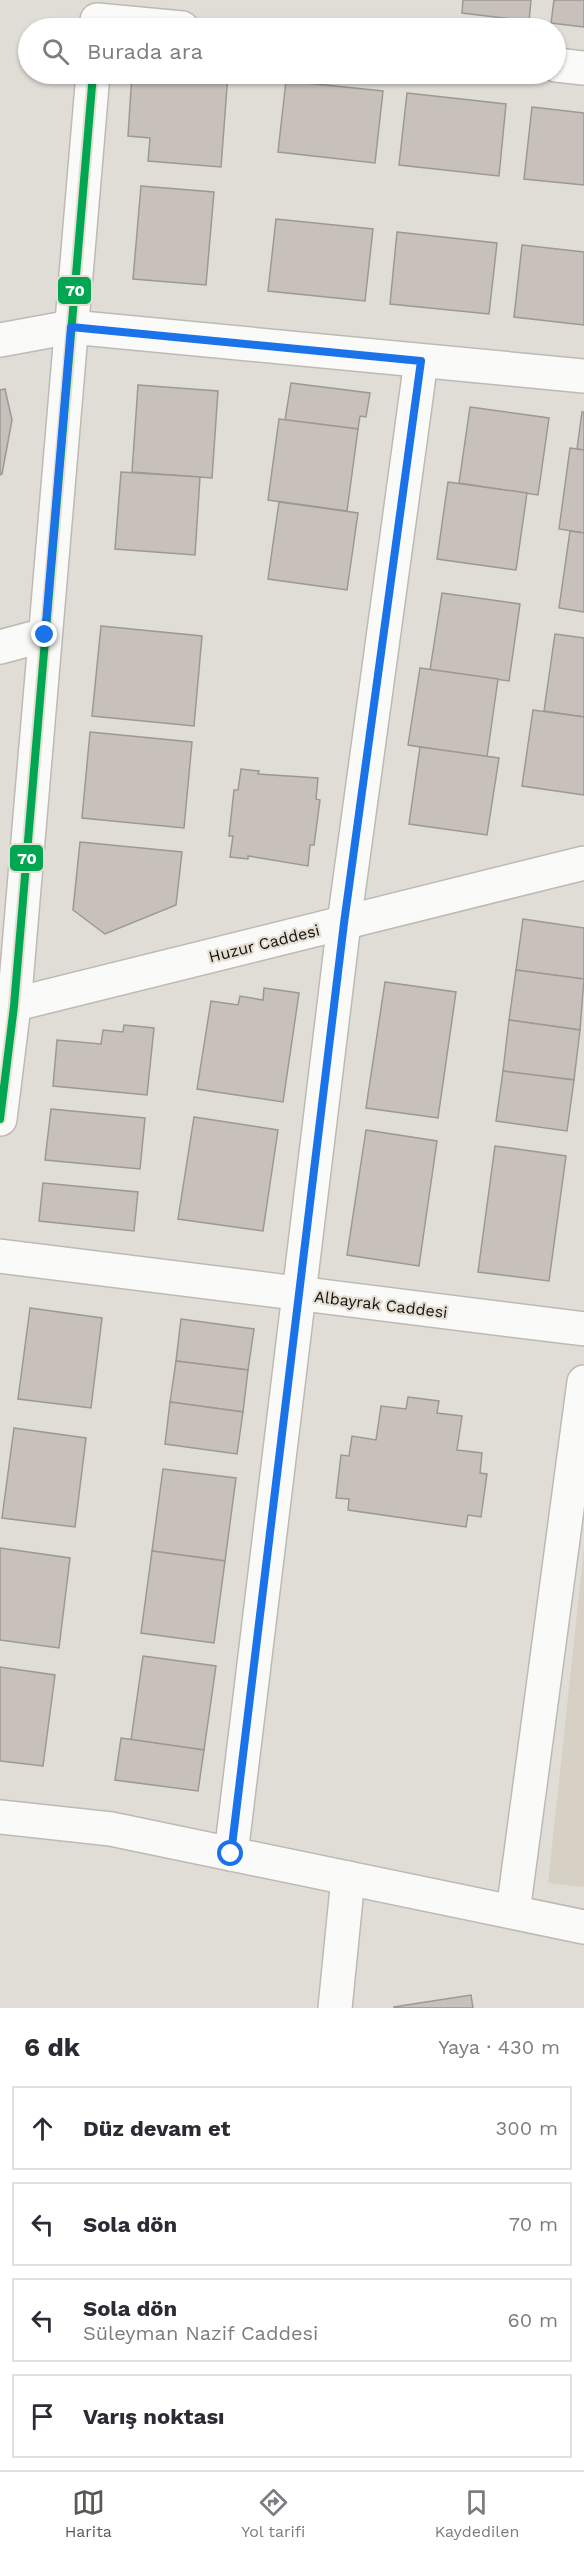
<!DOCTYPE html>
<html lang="tr">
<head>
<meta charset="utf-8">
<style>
	:root { --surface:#fff; --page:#f7f7f7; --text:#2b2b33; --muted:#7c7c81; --line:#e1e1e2; --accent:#5a5853 }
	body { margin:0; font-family:"Work Sans",sans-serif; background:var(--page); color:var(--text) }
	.stop { position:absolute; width:18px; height:18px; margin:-14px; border:4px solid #1a73e8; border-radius:50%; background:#fff }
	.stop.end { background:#1a73e8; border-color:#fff; box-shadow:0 2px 6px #0008 }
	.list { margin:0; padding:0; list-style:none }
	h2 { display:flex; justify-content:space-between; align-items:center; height:78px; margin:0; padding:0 24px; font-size:26px }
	h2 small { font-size:20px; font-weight:400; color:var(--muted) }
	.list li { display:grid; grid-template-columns:39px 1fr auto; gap:18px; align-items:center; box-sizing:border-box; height:84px; margin:0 12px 12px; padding:0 12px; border:2px solid var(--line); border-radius:0px }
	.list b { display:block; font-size:22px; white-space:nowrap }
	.list p { margin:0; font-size:20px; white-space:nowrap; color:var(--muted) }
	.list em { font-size:20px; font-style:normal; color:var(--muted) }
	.icon { flex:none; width:33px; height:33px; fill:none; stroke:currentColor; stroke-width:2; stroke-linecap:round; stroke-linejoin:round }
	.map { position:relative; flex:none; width:584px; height:2008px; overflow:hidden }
	.search { position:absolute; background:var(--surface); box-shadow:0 2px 4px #0004; left:18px; right:18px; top:18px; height:66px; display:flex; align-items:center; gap:15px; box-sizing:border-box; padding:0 21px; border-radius:33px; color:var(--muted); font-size:22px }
	.sheet { height:462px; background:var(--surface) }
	nav { display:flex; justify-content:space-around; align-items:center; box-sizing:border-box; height:84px; border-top:2px solid var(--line); background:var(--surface); font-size:16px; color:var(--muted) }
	nav a { display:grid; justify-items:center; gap:3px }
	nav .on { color:var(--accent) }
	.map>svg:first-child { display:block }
</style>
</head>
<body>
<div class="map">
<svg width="584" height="2008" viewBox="0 0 584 2008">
	<rect width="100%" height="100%" fill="#e0ddd7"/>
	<!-- built -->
	<polygon fill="#d7d1c5" points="584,1548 584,1887 548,1883"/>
	<!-- building -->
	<g fill="#c8c0ba" stroke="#9c9995" stroke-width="1.5">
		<polygon points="463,0 531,0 529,21 462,13"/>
		<polygon points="554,0 584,0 584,27 551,23"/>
		<polygon points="132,74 228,74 221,167 148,161 150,138 128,136"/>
		<polygon points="286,81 383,91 375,163 278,152"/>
		<polygon points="407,93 506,104 499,176 399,165"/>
		<polygon points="532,107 584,113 584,185 524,179"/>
		<polygon points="141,186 214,192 206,285 133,279"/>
		<polygon points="276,219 373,229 365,301 268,291"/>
		<polygon points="397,232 497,243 489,314 390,304"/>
		<polygon points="522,245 584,252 584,325 514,317"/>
		<polygon points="291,383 370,393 366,417 360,416 358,429 285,420"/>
		<polygon points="138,385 218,391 212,478 132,472"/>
		<polygon points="5,389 12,420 2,474 0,475 0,390"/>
		<polygon points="470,407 549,418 538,495 459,483"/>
		<polygon points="582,412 584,412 584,450 577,449"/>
		<polygon points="279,419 358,429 347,511 268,500"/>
		<polygon points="570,448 584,450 584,533 559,529"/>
		<polygon points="121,472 200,477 195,555 115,549"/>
		<polygon points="448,482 527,493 516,570 437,559"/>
		<polygon points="279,502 358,513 347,590 268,579"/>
		<polygon points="570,531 584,533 584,612 559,608"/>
		<polygon points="442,593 520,604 509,681 430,670"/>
		<polygon points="101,626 202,636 194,726 92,716"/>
		<polygon points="555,634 584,638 584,717 544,711"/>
		<polygon points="420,668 498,679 487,757 408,745"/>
		<polygon points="533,710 584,717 584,795 522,786"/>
		<polygon points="90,732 192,742 184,828 82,818"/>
		<polygon points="420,747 499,758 487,835 409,824"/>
		<polygon points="241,769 259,771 258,774 318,778 316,799 320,800 314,845 310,845 308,866 248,856 248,859 230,857 233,836 229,836 234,790 238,790"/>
		<polygon points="80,842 182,852 176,905 105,934 73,910"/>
		<polygon points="523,919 584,928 584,979 516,970"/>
		<polygon points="516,970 584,979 580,1030 509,1020"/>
		<polygon points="385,982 456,992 438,1118 366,1108"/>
		<polygon points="264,988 299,993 283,1102 197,1089 211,1001 238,1005 240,996 263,1000"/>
		<polygon points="509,1020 580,1030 574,1080 503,1071"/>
		<polygon points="124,1025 154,1028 147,1095 53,1086 57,1040 101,1044 103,1030 123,1032"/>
		<polygon points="503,1071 574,1080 567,1131 496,1121"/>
		<polygon points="51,1109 145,1118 140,1169 45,1160"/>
		<polygon points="194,1117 278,1130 263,1231 178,1219"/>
		<polygon points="366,1130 437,1141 419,1266 347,1255"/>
		<polygon points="495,1146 566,1156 549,1281 478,1272"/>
		<polygon points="43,1183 138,1192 134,1231 39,1221"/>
		<polygon points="30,1308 102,1318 91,1408 18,1399"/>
		<polygon points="181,1319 254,1329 248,1370 176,1361"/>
		<polygon points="176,1361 248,1370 243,1412 170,1402"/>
		<polygon points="408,1397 439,1401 437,1413 462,1416 457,1450 482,1453 480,1473 487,1474 481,1517 468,1515 466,1527 348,1510 349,1499 336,1498 341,1455 349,1456 352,1436 376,1440 381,1406 406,1409"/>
		<polygon points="170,1402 243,1412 237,1454 165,1444"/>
		<polygon points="14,1428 86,1438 75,1527 2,1518"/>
		<polygon points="163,1469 236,1478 225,1561 152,1551"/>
		<polygon points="0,1548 70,1558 59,1648 0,1640"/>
		<polygon points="152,1551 225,1561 214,1643 141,1633"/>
		<polygon points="143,1656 216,1666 204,1750 131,1740"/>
		<polygon points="0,1667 55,1675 43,1766 0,1761"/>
		<polygon points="121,1738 204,1750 198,1791 115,1780"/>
		<polygon points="471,1995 473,2008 394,2008 394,2007"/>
	</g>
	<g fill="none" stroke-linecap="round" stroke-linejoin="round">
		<defs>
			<g id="minor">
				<polyline points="97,20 182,28"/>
				<polyline points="556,65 584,68"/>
				<polyline points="0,340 71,327 584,376"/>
				<polyline points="0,647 45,635"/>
				<polyline points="0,1008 584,863"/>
				<polyline points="0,1119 14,1006 93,74"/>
				<polyline points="0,1256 584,1329"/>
				<polyline points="0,1817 111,1829 584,1927"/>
				<polyline points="231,1854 344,923 421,361"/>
				<polyline points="513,1912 584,1382"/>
				<polyline points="335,2008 348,1878"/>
			</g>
		</defs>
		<!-- minor casing -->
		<use href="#minor" stroke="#bdbab5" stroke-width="36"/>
		<!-- minor -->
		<use href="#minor" stroke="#fafaf9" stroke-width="33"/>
		<defs>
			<polyline id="bus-1" points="0,1119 14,1006 93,74"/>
		</defs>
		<!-- bus-1 casing -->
		<use href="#bus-1" stroke="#e4ded3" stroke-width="12"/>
		<!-- bus-1 -->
		<use href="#bus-1" stroke="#00a651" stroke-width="8"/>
	</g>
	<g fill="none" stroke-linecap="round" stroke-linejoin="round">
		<!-- route -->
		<polyline stroke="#1a73e8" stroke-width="8" points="45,635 71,327 421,361 344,923 231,1854"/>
	</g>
	<g text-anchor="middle" stroke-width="4.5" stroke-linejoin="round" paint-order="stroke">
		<!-- street labels -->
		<g font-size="16" fill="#12100c" stroke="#e4ded3">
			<text transform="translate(264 943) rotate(-14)" y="6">Huzur Caddesi</text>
			<text transform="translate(381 1304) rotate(7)" y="6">Albayrak Caddesi</text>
		</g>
	</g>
	<g stroke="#e4ded3" stroke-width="2">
		<rect x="57" y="276" width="35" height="29" rx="6" fill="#00a651"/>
		<rect x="9" y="844" width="35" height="28" rx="6" fill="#00a651"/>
	</g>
	<g font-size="16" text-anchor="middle" font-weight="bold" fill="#fff">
		<text x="75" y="296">70</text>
		<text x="27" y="864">70</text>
	</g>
</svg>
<div class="stop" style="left:231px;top:1854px"></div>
<div class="stop end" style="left:45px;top:635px"></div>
<div class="search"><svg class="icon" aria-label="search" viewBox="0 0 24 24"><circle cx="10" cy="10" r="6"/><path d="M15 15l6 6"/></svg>Burada ara</div>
</div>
<section class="sheet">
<h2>6 dk<small>Yaya · 430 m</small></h2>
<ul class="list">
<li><svg class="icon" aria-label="ahead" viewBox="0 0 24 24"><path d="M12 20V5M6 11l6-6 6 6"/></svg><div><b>Düz devam et</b></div><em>300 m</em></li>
<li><svg class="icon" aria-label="left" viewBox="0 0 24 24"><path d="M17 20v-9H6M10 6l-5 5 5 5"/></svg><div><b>Sola dön</b></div><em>70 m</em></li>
<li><svg class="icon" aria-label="left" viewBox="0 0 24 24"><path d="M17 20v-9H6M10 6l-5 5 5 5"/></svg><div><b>Sola dön</b><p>Süleyman Nazif Caddesi</p></div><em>60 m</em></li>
<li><svg class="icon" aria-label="arrive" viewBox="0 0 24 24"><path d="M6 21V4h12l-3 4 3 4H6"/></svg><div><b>Varış noktası</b></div></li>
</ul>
</section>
<nav>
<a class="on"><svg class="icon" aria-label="map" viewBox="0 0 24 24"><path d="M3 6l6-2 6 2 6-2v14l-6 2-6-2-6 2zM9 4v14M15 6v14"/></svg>Harita</a>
<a><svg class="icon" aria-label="directions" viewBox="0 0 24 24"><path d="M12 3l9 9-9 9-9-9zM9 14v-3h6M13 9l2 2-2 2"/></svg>Yol tarifi</a>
<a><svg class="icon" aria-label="saved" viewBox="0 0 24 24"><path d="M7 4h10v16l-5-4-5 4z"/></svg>Kaydedilen</a>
</nav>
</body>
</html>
